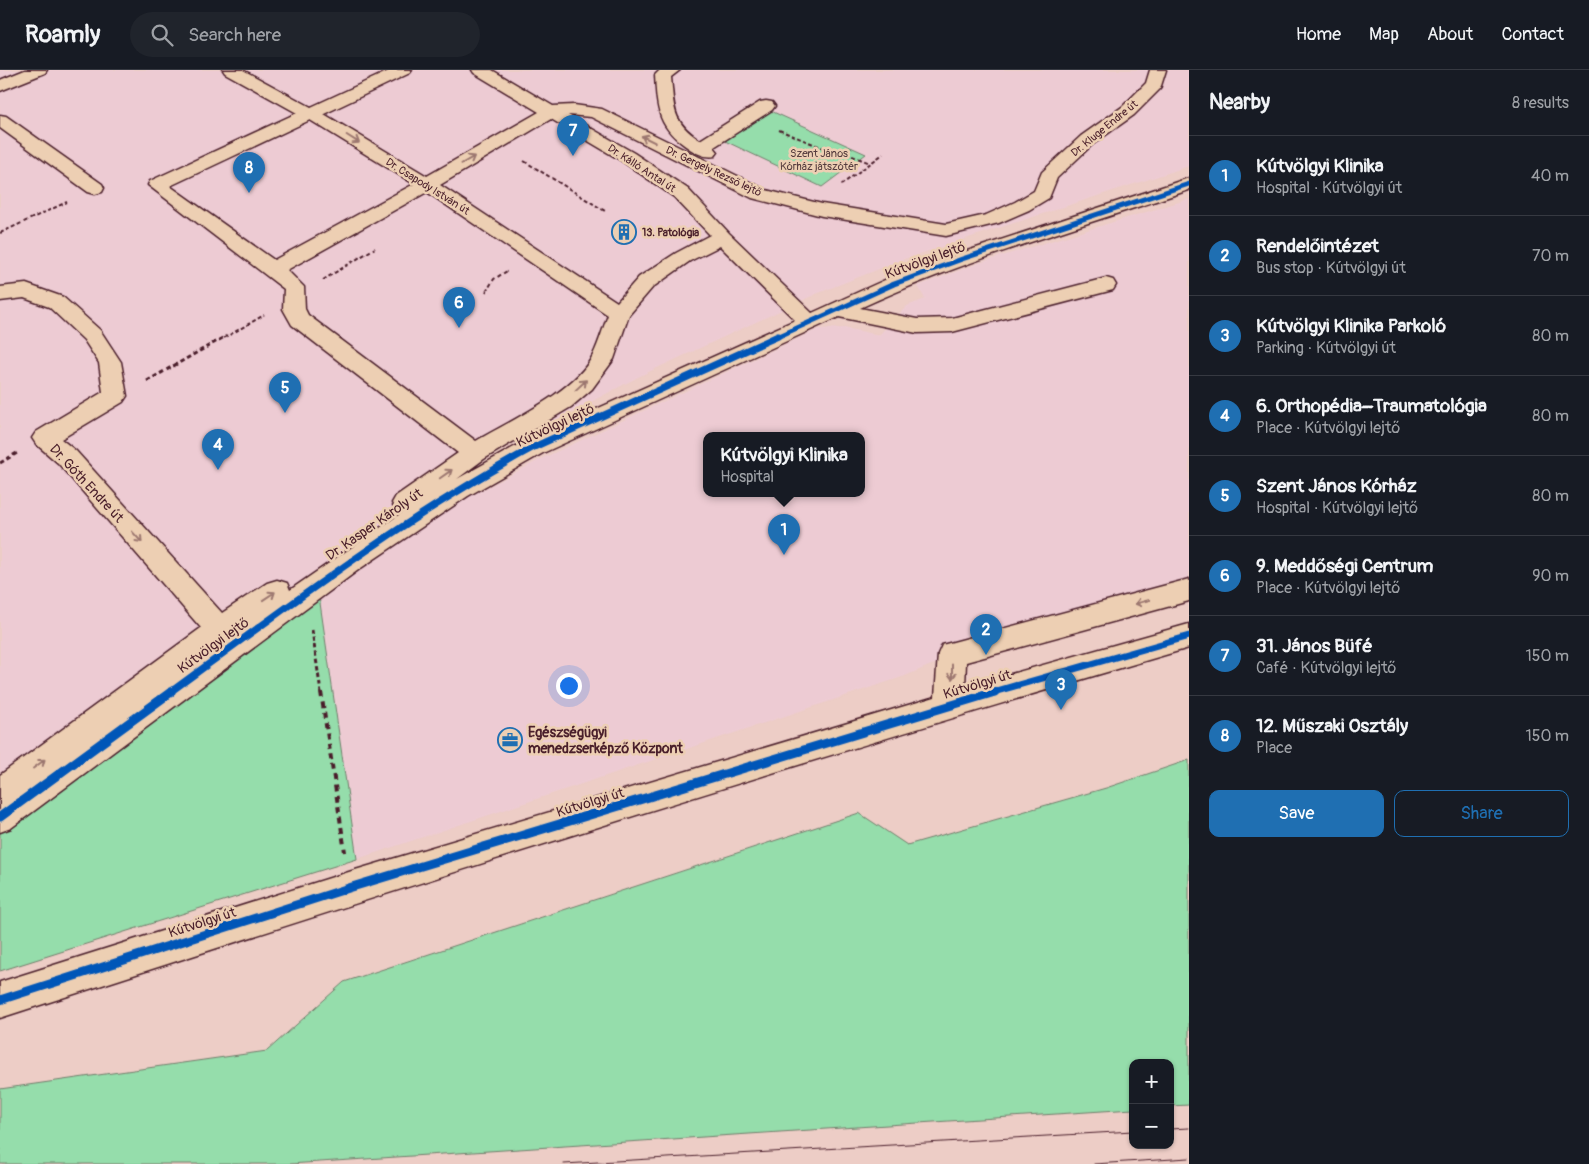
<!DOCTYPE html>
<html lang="en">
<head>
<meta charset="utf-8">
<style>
	:root { --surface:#171b24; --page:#20242c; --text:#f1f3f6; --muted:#9ea1a6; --line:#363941; --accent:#1f6fb2 }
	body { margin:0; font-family:Pangolin,sans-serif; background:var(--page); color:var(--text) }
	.controls { position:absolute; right:15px; bottom:15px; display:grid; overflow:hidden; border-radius:10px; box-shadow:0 1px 4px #0004 }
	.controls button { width:45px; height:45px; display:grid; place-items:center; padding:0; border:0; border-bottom:1px solid var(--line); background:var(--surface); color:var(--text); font:25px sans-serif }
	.you { position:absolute; left:568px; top:615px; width:18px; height:18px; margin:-12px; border:4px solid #fff; border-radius:50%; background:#1a73e8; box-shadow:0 0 0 8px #1a73e833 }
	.badge { display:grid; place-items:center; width:32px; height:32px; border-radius:50%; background:var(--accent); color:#fff; font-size:16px; font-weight:700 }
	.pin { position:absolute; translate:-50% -41px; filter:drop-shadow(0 1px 2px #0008) }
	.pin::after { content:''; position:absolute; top:26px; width:18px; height:15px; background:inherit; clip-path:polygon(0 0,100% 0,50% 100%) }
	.popup { position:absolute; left:703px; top:362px; width:162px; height:65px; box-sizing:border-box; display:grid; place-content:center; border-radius:10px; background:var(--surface); filter:drop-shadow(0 1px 4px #0005); font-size:16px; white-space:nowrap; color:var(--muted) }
	.popup b { font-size:19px; color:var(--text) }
	.popup::after { content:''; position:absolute; left:50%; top:100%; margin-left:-10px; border:10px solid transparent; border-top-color:var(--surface) }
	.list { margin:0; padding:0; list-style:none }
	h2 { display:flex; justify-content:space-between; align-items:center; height:65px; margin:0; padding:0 20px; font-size:21px }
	h2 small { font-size:16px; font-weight:400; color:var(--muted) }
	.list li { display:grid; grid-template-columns:32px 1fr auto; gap:15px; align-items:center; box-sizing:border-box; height:80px; padding:0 20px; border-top:1px solid var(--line) }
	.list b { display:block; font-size:19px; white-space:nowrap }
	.list p { margin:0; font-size:16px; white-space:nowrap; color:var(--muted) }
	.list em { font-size:16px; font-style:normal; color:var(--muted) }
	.actions { display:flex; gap:10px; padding:15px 20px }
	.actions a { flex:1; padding:11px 0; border:1px solid var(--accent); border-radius:10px; text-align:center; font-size:18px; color:var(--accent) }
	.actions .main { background:var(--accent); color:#fff }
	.icon { flex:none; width:28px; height:28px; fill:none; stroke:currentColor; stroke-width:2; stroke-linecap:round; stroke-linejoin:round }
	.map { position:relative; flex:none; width:1189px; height:1094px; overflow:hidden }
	header { display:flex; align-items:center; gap:30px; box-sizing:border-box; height:70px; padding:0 25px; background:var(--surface); border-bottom:1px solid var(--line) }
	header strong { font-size:24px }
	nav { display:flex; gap:28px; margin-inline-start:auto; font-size:18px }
	.search { width:350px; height:45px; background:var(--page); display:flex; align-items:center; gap:12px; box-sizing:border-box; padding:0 18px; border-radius:28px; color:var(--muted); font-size:19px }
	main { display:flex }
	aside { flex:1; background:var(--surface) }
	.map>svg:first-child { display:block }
</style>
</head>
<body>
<header>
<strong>Roamly</strong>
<div class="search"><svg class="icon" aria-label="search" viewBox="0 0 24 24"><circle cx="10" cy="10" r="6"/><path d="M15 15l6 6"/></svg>Search here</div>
<nav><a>Home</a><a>Map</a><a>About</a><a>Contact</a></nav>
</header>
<main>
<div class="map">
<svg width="1189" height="1094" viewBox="0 0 1189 1094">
	<rect width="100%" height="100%" fill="#edcdc6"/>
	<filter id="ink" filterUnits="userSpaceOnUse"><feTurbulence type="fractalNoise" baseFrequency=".02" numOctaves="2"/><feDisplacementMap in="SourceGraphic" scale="10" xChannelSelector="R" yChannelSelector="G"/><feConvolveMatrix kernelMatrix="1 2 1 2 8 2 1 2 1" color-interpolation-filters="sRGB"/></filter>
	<g filter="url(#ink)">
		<!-- built -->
		<g fill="#edcbd3" fill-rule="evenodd">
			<polygon points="0,0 1189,0 1189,96 904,189 816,224 642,305 497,381 277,534 0,735"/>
			<path d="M1189,129V532L1048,569L1002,578L931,595L905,606L357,789L319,526L438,443L543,388L818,259L845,258L879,265L907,236L925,229L918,216L979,193ZM706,366H862V424H706Z"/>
		</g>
		<!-- green -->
		<g fill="#95ddab" stroke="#707e6b">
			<polygon points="771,41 866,84 822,117 725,71"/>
			<polygon points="319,526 357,789 0,901 0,759"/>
			<polygon points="1189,690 1189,1035 1170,1036 1170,993 1133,993 1133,1039 289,1094 0,1094 0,1019 267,981 344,912 859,743 907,775 1106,718"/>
		</g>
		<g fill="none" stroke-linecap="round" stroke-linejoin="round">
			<defs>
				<g id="minor">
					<polygon points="25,0 47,0 45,3 0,21 0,10"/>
					<path d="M223,0H243L311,37L391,0H412L410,3L324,44L427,106L539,42L474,3L472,0H492L553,36L574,35L602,39L766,120L822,134L946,154L986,145L1015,132L1034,121L1042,102L1081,66L1122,37L1146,13L1150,0H1166L1160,19L1134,45L1093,74L1057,108L1049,128L1029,140L999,153L946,166L822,146L752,128L591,47L568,45L634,83L688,119L729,163L812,243L887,209L955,185L1189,108V120C1079,157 966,189 860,238L917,249L952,248L1106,208L1113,210L1116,215L1113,220L952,262L917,263L839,247L543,383L468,426L361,498L11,758L0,762V705L201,558L58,393L36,374L32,368L36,362L103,322L99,293L84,270L49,237L24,228L0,231V217L26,214L63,227L100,260L121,292L127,326L123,332L61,369L76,381L222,543L267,513L277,510L287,513L290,520L403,442L396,440L392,433L396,426L458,383L292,255L283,239L284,219L148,115L150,111L297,43L225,3ZM551,49L622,91L674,127L710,165L676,183L639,207L617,232L440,115ZM310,50L414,114L274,190L170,116ZM427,122L608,245C603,258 599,273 593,285C576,321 510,351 476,371L308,245L305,239L304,217L287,200ZM720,176L795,250L525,371L457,409L484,389L571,337L592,319L614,289L629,245L653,217L690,191Z"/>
					<path d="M660,0H680L671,7C674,38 672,52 700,70L760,32L766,31L772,32L775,36L772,40L714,77L718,82L715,86C706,88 698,84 690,79C658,58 657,41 655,5Z"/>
					<polygon points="0,45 6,46 102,114 104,118 102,122 95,124 88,122 0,58"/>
					<path d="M1189,509V531L966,592L965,617L1189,554V578C791,694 395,820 0,948V912L352,801L935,627L938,584L942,575Z"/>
				</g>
			</defs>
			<!-- minor casing -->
			<use href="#minor" stroke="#4a1f2b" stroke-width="3"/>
			<!-- path-far2 -->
			<g stroke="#4a1f2b" stroke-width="2" stroke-dasharray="4 2.5" stroke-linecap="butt">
				<polyline points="779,60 833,82 845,83 870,93"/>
				<polyline points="524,91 605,141"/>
				<polyline points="841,115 883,84"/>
				<polyline points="0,163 67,132"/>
				<polyline points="323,210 375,178"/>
				<polyline points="486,222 494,209 507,201"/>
				<polyline points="224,268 264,245"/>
			</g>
			<!-- path-far1 -->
			<g stroke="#4a1f2b" stroke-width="3" stroke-dasharray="4.5 3" stroke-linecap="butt">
				<polyline points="147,311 226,266"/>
				<polyline points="0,393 17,383"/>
				<polyline points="312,560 321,623"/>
			</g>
			<!-- path -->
			<polyline stroke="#4a1f2b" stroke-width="4" stroke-dasharray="6 4.5" stroke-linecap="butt" points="321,622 345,782"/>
			<!-- minor -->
			<use href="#minor" fill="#edcfb3" fill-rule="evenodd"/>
			<!-- tram -->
			<g stroke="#4a1f2b" stroke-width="1">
				<polyline points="1170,1059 1189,1058"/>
				<polyline points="564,1094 1133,1061"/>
				<polyline points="1094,1094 1189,1088"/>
			</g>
			<defs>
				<polyline id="cycleway-far2" points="775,268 894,214 962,189 1189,114"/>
				<g id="cycleway-far1">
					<path d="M169,623C288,536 405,447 534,377L778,266"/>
					<polyline points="990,623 1189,566"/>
				</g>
				<g id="cycleway">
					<polyline points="0,747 171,622"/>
					<polyline points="0,930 352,817 995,622"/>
				</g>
			</defs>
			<!-- cycleway-far2 casing -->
			<use href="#cycleway-far2" stroke="#edcfb3" stroke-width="7"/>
			<!-- cycleway-far1 casing -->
			<use href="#cycleway-far1" stroke="#edcfb3" stroke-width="10"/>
			<!-- cycleway casing -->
			<use href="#cycleway" stroke="#edcfb3" stroke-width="12"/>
			<!-- cycleway-far2 -->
			<use href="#cycleway-far2" stroke="#0057b8" stroke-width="5"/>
			<!-- cycleway-far1 -->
			<use href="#cycleway-far1" stroke="#0057b8" stroke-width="7"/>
			<!-- cycleway -->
			<use href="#cycleway" stroke="#0057b8" stroke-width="9"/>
		</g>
		<!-- one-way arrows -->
		<defs><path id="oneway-shaft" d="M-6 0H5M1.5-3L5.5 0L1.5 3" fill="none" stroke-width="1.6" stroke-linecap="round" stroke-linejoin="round" transform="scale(1.25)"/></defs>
		<g stroke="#9c776f">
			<use href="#oneway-shaft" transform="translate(353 69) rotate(32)"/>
			<use href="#oneway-shaft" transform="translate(648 69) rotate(-154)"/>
			<use href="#oneway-shaft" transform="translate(468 90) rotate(-30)"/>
			<use href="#oneway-shaft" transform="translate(581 315) rotate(-43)"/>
			<use href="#oneway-shaft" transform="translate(446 404) rotate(-35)"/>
			<use href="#oneway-shaft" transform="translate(137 467) rotate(48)"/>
			<use href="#oneway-shaft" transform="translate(269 526) rotate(-34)"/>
			<use href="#oneway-shaft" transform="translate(1142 532) rotate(165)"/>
			<use href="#oneway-shaft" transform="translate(952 602) rotate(90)"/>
			<use href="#oneway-shaft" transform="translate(39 694) rotate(-37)"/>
		</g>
	</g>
	<!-- icons -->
	<defs>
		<symbol id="building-ring" viewBox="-11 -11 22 22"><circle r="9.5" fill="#edcfb3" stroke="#1f6fb2" stroke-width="1.5"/><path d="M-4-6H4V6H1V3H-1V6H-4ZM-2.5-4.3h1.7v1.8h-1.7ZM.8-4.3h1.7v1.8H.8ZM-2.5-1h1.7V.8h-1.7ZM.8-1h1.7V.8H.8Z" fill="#1f6fb2"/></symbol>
		<symbol id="office-ring" viewBox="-11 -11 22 22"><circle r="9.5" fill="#edcfb3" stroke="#1f6fb2" stroke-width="1.5"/><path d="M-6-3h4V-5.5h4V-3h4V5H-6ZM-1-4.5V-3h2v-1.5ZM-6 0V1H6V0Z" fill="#1f6fb2"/></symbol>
	</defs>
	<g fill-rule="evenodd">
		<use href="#building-ring" x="610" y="148" width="28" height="28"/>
		<use href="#office-ring" x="496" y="656" width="28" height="28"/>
	</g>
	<g text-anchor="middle" stroke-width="5" stroke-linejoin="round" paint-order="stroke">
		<!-- far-street labels -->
		<g font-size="11" fill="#4a1f2b" stroke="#edcfb3">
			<text transform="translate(1104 58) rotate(-39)" y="4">Dr. Kluge Endre út</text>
			<text transform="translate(642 98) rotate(33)" y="4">Dr. Kálló Antal út</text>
			<text transform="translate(714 101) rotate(25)" y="4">Dr. Gergely Rezső lejtő</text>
			<text transform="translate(428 116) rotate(32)" y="4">Dr. Csapody István út</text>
		</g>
		<!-- far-park labels -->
		<g font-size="11" fill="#553c3e" stroke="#edcfb3">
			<text x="819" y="87">Szent János<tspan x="819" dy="13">Kórház játszótér</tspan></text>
		</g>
		<!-- far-poi labels -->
		<g font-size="11" font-weight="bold" fill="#4a1f2b" stroke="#edcfb3" text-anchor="start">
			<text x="642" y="166">13. Patológia</text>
		</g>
		<!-- street labels -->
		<g font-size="14" fill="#4a1f2b" stroke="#edcfb3">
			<text transform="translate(925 190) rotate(-20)" y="5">Kútvölgyi lejtő</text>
			<text transform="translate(555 355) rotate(-25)" y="5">Kútvölgyi lejtő</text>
			<text transform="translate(87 413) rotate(47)" y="5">Dr. Góth Endre út</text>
			<text transform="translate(374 454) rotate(-35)" y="5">Dr. Kasper Károly út</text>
			<text transform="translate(213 575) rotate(-36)" y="5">Kútvölgyi lejtő</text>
			<text transform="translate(977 614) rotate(-17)" y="5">Kútvölgyi út</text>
			<text transform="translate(590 732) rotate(-17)" y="5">Kútvölgyi út</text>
			<text transform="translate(202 852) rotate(-18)" y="5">Kútvölgyi út</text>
		</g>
		<!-- poi labels -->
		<g font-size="14" font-weight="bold" fill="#4a1f2b" stroke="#edcfb3" text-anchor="start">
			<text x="528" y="667">Egészségügyi<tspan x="528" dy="16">menedzserképző Központ</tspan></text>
		</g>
	</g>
</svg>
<div class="controls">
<button>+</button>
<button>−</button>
</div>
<div class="you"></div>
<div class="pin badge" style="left:784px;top:485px">1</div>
<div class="popup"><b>Kútvölgyi Klinika</b>Hospital</div>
<div class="pin badge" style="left:986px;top:585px">2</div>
<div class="pin badge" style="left:1061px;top:640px">3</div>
<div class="pin badge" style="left:218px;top:400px">4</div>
<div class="pin badge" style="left:285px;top:343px">5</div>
<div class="pin badge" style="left:459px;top:258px">6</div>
<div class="pin badge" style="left:573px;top:86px">7</div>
<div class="pin badge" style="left:249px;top:123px">8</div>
</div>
<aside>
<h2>Nearby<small>8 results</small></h2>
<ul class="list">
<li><span class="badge">1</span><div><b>Kútvölgyi Klinika</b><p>Hospital · Kútvölgyi út</p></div><em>40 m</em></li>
<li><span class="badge">2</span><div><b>Rendelőintézet</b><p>Bus stop · Kútvölgyi út</p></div><em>70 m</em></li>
<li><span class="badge">3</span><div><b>Kútvölgyi Klinika Parkoló</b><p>Parking · Kútvölgyi út</p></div><em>80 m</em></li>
<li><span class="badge">4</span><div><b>6. Orthopédia–Traumatológia</b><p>Place · Kútvölgyi lejtő</p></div><em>80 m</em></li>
<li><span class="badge">5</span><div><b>Szent János Kórház</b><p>Hospital · Kútvölgyi lejtő</p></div><em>80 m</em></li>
<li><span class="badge">6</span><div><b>9. Meddőségi Centrum</b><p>Place · Kútvölgyi lejtő</p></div><em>90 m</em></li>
<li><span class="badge">7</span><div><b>31. János Büfé</b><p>Café · Kútvölgyi lejtő</p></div><em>150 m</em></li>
<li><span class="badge">8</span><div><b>12. Műszaki Osztály</b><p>Place</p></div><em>150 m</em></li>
</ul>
<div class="actions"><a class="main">Save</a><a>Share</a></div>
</aside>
</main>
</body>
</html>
